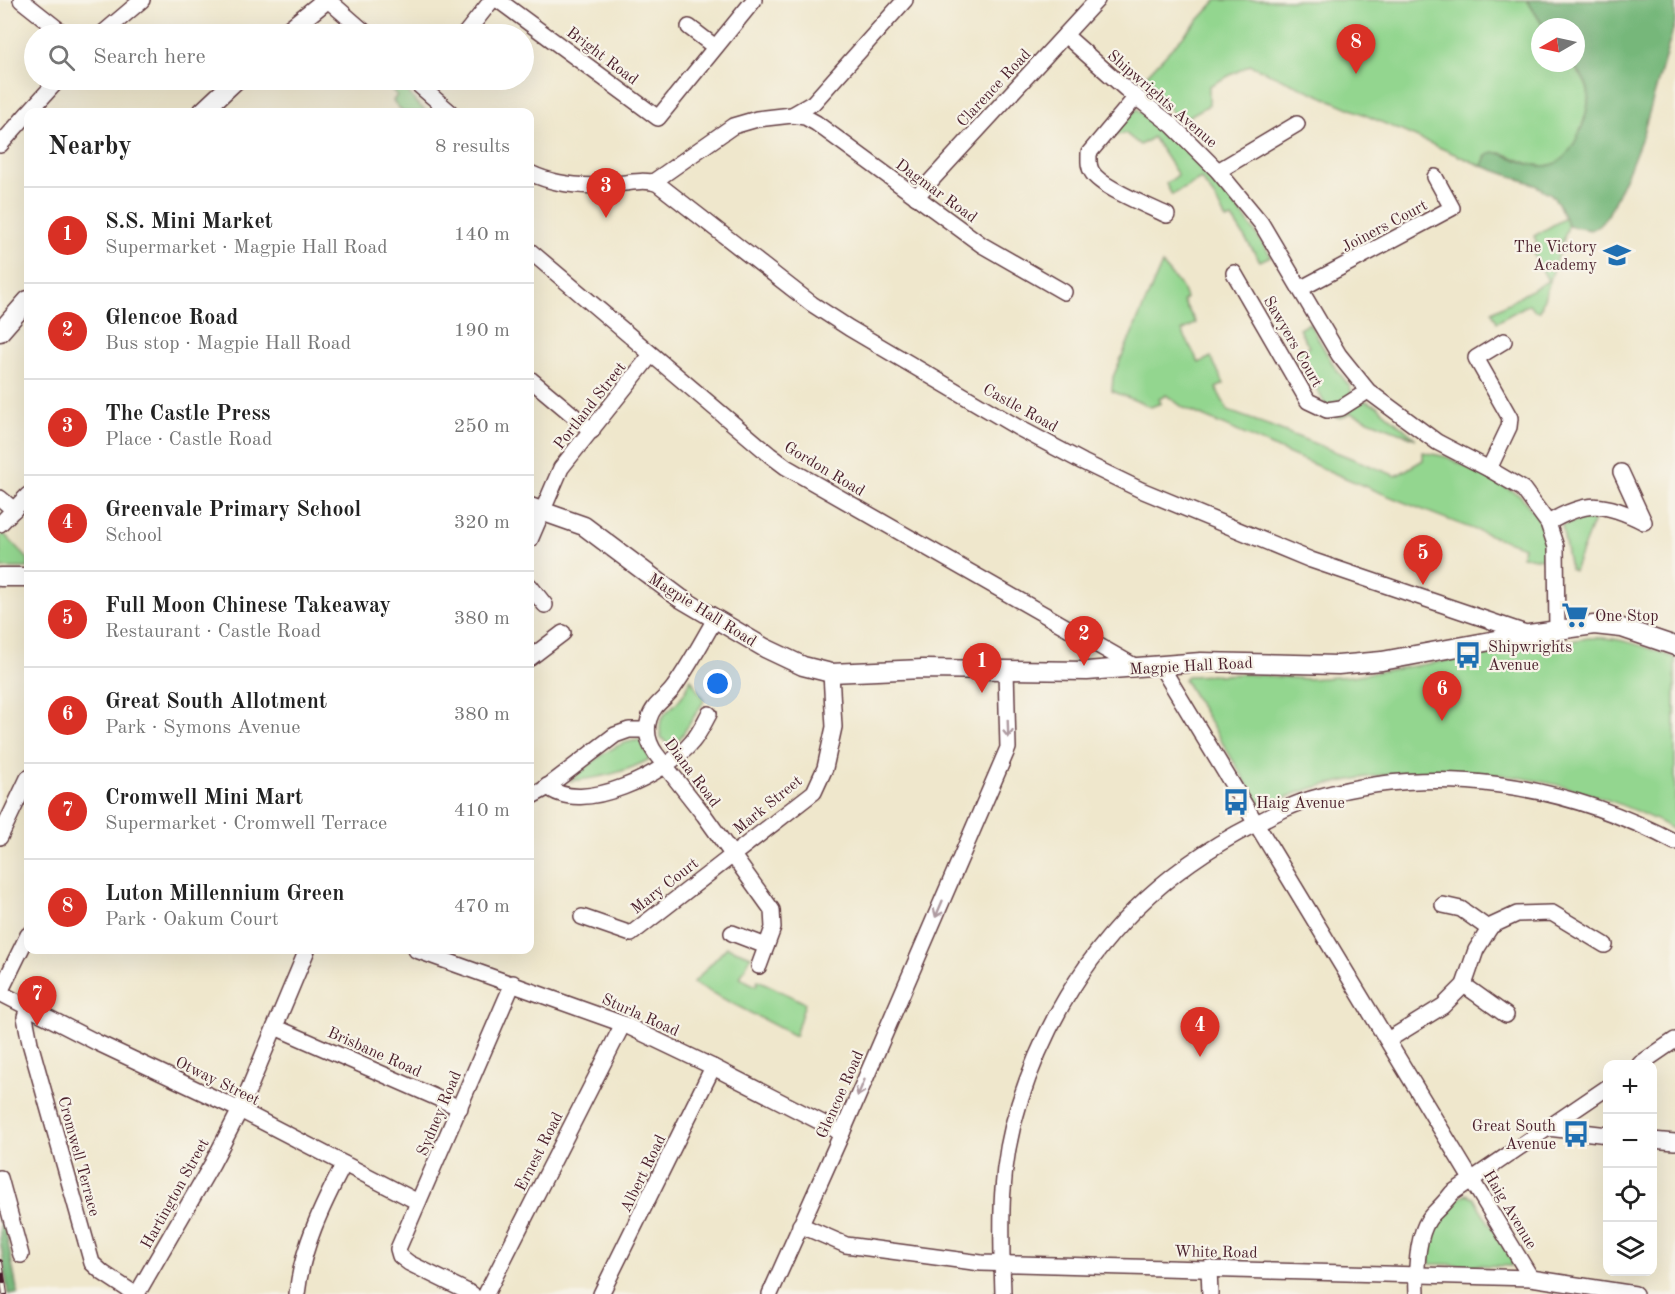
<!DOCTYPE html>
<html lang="en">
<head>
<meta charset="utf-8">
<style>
	:root { --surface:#fff; --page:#f2f2f2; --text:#222; --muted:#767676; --line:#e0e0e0; --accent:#d93025 }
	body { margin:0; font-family:"Old Standard TT",serif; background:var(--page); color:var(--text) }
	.controls { position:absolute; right:18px; bottom:18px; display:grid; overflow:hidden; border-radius:12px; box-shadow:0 6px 24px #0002 }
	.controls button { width:54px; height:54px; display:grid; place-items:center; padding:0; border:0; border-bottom:2px solid var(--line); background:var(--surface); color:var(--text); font:30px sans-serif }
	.compass { position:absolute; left:1531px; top:18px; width:54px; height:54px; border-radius:50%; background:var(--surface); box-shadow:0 6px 24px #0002; rotate:261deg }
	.you { position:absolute; left:718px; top:684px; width:21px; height:21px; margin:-15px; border:4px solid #fff; border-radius:50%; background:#1a73e8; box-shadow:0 0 0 9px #1a73e833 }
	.badge { display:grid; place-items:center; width:39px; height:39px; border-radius:50%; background:var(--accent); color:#fff; font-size:20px; font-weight:700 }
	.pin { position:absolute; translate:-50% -50px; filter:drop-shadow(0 2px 3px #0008) }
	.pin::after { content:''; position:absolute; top:32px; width:21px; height:18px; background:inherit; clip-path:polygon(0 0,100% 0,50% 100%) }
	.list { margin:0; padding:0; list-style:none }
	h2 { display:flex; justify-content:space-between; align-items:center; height:78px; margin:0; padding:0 24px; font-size:26px }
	h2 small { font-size:20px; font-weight:400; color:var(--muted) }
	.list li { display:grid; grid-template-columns:39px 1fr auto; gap:18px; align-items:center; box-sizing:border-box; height:96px; padding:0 24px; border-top:2px solid var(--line) }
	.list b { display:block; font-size:22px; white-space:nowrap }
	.list p { margin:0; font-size:20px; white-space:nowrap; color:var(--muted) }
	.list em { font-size:20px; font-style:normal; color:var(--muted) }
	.icon { flex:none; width:33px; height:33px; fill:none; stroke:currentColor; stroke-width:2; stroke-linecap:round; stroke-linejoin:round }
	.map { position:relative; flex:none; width:1675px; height:1294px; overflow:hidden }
	.search { position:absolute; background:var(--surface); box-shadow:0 6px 24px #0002; left:24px; top:24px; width:510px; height:66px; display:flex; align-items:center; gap:15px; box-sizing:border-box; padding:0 21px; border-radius:33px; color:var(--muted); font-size:22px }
	.panel { position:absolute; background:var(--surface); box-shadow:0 6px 24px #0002; left:24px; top:108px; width:510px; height:846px; border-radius:12px }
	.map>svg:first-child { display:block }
</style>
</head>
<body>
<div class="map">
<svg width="1675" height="1294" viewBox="0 0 1675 1294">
	<rect width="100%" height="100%" fill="#f7f3e8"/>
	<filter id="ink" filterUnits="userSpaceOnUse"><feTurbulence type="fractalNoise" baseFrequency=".0167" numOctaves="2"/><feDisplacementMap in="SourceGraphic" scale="12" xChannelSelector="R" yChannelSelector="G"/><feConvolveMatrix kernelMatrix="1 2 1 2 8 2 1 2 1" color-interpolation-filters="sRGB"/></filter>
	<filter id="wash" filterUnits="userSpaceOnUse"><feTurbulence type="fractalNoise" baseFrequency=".008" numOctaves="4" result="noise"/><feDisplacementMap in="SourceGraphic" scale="24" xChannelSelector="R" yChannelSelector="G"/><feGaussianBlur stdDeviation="1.35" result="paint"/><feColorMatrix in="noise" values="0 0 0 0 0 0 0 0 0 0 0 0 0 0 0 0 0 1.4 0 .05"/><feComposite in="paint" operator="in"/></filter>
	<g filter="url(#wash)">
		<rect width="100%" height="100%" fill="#efe7cc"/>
		<!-- green -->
		<g fill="#93d68f" stroke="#6e7a5d" stroke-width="1.5">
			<path d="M1217,0H1527L1544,27H1540V63H1571C1578,71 1586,80 1588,91C1591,109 1576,148 1562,160C1558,164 1551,165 1545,166C1528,167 1516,156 1500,153C1496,153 1490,155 1486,156L1482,166L1250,65L1209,86V105L1179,122L1169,108L1139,83Z"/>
			<polygon points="381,80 400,80 416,103 427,112 403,112 393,101 397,95"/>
			<path d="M1137,109C1167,134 1197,158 1222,188C1240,209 1255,232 1271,256L1260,261L1232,218L1226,220L1215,198L1201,179L1172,195L1166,184L1178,175L1153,137L1140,145L1125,133L1113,136L1111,134Z"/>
			<polygon points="1565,218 1568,226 1540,311 1535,311 1529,304 1497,322 1492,312 1548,281 1530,247 1537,243 1534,236"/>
			<path d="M1162,264L1182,288L1186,298L1183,301L1196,323L1182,331L1199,363L1211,357L1224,384L1216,388L1228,411L1273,427L1396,476L1423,460V452L1447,457L1520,495L1538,518L1550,542V550L1542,559L1522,556L1524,547C1408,508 1297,457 1184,408L1166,395L1159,399L1161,403L1151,407L1112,391L1113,377Z"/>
			<polygon points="1309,323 1334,366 1350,387 1352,395 1326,407 1304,362 1291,358 1309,347 1299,329"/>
			<polygon points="1366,401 1377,406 1416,439 1351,413 1341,418 1332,416 1353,405"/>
			<polygon points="1582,519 1594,520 1574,571 1570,569 1562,526"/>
			<polygon points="3,533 28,559 28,568 0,568 0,537"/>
			<path d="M1588,638C1618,636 1647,647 1675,658V830C1572,774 1454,759 1339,782C1325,785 1309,788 1295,794C1284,798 1273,804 1261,807L1184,679L1187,676L1245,674L1308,679L1352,676Z"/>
			<path d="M691,679L704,701L677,743L669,746L661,737C656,711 671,713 682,696C686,691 688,685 691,679Z"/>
			<path d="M640,740L650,759C624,773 599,778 570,781C590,765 613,741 640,740Z"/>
			<polygon points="727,947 751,956 740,978 756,986 758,980 805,1003 795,1036 693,983"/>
			<path d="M1467,1194L1473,1197L1512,1260L1511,1266L1430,1264C1423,1244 1447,1201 1467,1194Z"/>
		</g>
		<!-- forest -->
		<g fill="#76b77a" stroke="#606b52" stroke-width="1.5">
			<path d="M1527,0H1675V23L1642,137L1631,165L1608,215L1597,227L1591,230L1568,226L1558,203L1551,194L1531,183L1482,166L1486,156L1493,152C1513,155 1530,170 1551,165C1573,160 1592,111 1588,90C1586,80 1578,71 1571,63H1576V27H1544Z"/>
			<polygon points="0,1202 18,1294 8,1294 0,1239"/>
		</g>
	</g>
	<g filter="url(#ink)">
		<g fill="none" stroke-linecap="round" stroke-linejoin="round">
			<defs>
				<g id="minor">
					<polyline points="21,0 64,34"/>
					<polyline points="328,0 367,34"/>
					<polyline points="498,0 658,118 754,0"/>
					<polyline points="689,27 715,47"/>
					<polyline points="102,34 142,0"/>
					<polyline points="465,34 492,0"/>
					<polyline points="1065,35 1127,90 1172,125 1218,171 1261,223 1339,355 1368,391 1437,442 1489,469 1523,489 1548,523 1556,547 1557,630"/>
					<polyline points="413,80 450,112"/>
					<path d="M1136,97L1089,153C1089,160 1088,166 1092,172C1100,187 1150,207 1167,215"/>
					<polyline points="29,112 58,80"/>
					<polyline points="792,115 805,117 816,123 982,245 1064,292"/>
					<polyline points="0,145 28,113"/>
					<polyline points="1218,171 1297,124"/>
					<path d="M530,173C553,184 582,187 608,185C623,184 644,178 658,184L812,304L849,328L1017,427L1083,462L1141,490L1311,560L1529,634"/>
					<polyline points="653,182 733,126 757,119 792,115 813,103 905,0"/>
					<polyline points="916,197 1097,0"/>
					<polyline points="530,251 770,455 786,467 1136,667"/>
					<polyline points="1234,273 1308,401 1327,410 1341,408 1368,391"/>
					<polyline points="1300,289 1452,208 1435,177"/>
					<polyline points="530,379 592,431"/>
					<polyline points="1489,469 1509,427 1510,418 1476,358 1504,341"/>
					<polyline points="0,498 14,510"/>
					<path d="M1548,523C1587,500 1604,502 1644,522L1621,472"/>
					<polyline points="0,524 28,495"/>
					<polyline points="530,540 561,468 651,355"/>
					<polyline points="530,586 545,605"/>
					<path d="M715,619C702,642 689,666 674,687C666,699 653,704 649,719C645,732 648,743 656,754L704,815L772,910L773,928L759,966"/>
					<polyline points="530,658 563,633"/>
					<polyline points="1164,664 1165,673 1531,1278"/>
					<path d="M547,786C581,817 668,772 692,742C699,734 704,723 709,714"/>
					<polyline points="530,797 543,790 615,735 629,730 647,730"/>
					<polyline points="0,837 28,778"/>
					<polyline points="1443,905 1461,909 1489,929"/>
					<polyline points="582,917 631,934 814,792 825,768 834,727 831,673"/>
					<polyline points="732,933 766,946"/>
					<polyline points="416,950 623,1024 713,1067 842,1133"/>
					<polyline points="1464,985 1506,1015"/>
					<polyline points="0,992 28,935"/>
					<polyline points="0,993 96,1042 240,1110 418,1202"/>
					<polyline points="28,1007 25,1017 30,1043 92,1263 103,1273 135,1294"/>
					<polyline points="275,1027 460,1108"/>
					<polyline points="1388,1040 1443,1006 1464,985 1476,950 1491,926 1517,914 1552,913 1605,945"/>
					<polyline points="1640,1064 1675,1040"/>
					<polyline points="1548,1128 1608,1135"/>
					<polyline points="1652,1140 1675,1142"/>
					<polyline points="0,1178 21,1255"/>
					<polyline points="800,1225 846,1245 981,1263 1531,1278 1635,1294"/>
					<polyline points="1209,1268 1210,1294"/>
					<polyline points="137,1294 212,1164 240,1110 307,950"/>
					<path d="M297,1294C302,1247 322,1206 344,1164"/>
					<polyline points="472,1294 409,1263 400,1256 398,1249 513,983"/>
					<polyline points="486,1294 623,1024"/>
					<polyline points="601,1294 713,1067"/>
					<polyline points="770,1294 842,1133 1008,748 1006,670"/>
					<path d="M1003,1294C1001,1227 998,1169 1019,1104C1059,979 1136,884 1253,825C1274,814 1294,803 1318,797C1438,763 1566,784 1675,842"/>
					<path d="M1417,1294C1416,1271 1416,1233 1432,1215C1439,1208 1446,1201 1452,1193L1608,1087"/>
				</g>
				<g id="tertiary">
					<polyline points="284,34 326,0"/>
					<polyline points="202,112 236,80"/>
					<polyline points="0,332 28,300"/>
					<polyline points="530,507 584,526 680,598 765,648 803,666 831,673 923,669 1087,671 1201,662 1338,665 1382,661 1529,634 1594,625 1622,628 1675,646"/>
					<polyline points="0,577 28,577"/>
				</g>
			</defs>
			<!-- minor casing -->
			<use href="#minor" stroke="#633d43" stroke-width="18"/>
			<!-- tertiary casing -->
			<use href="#tertiary" stroke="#633d43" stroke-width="21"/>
			<!-- minor -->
			<use href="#minor" stroke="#fff" stroke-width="15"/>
			<!-- tertiary -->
			<use href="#tertiary" stroke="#fff" stroke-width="18"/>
			<defs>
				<polyline id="rail" points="0,1262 5,1294"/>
			</defs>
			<!-- rail casing -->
			<use href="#rail" stroke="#4a1f2b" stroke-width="6"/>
			<!-- rail -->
			<use href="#rail" stroke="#f7f3e8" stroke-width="4" stroke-dasharray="11" stroke-linecap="butt"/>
		</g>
		<!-- one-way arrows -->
		<defs><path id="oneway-shaft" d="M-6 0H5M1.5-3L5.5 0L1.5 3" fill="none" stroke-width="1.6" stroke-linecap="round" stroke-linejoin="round" transform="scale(1.5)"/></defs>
		<g stroke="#ae9aa0">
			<use href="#oneway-shaft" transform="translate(1008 729) rotate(88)"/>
			<use href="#oneway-shaft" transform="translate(939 909) rotate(113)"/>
			<use href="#oneway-shaft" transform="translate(861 1088) rotate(113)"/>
		</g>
	</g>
	<!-- icons -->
	<defs>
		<symbol id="school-bare" viewBox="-9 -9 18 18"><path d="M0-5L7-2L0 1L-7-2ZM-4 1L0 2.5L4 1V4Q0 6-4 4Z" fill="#1f6fb2" stroke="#f7f3e8" stroke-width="2.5" paint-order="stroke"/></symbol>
		<symbol id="supermarket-bare" viewBox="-9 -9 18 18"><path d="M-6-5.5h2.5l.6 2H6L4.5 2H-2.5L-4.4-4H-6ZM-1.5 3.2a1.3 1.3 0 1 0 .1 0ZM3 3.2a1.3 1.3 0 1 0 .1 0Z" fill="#1f6fb2" stroke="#f7f3e8" stroke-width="2.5" paint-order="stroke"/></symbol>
		<symbol id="bus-bare" viewBox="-9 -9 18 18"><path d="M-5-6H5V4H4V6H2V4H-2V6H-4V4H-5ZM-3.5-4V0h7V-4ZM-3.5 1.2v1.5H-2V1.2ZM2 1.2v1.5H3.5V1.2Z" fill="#1f6fb2" stroke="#f7f3e8" stroke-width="2.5" paint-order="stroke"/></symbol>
	</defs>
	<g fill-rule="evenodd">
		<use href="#school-bare" x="1598" y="236" width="38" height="38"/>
		<use href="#supermarket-bare" x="1556" y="596" width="38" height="38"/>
		<use href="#bus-bare" x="1449" y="636" width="38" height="38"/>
		<use href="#bus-bare" x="1217" y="783" width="38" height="38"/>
		<use href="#bus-bare" x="1557" y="1115" width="38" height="38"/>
	</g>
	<g text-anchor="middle" stroke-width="4.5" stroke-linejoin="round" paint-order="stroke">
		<!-- street labels -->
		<g font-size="16" fill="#4a1f2b" stroke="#f7f3e8">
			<text transform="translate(603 55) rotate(37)" y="6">Bright Road</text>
			<text transform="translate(993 87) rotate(-47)" y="6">Clarence Road</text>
			<text transform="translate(1163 98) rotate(41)" y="6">Shipwrights Avenue</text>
			<text transform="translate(937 190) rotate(36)" y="6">Dagmar Road</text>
			<text transform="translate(1384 225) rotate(-28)" y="6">Joiners Court</text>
			<text transform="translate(1294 341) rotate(60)" y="6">Sawyers Court</text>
			<text transform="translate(589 405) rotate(-52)" y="6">Portland Street</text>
			<text transform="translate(1021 407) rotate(29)" y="6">Castle Road</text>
			<text transform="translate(825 468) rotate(31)" y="6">Gordon Road</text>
			<text transform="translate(703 609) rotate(32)" y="6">Magpie Hall Road</text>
			<text transform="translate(1191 665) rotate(-3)" y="6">Magpie Hall Road</text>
			<text transform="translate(693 772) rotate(53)" y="6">Diana Road</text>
			<text transform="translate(767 804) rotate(-39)" y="6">Mark Street</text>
			<text transform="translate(664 885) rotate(-38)" y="6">Mary Court</text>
			<text transform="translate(641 1014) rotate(24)" y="6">Sturla Road</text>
			<text transform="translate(375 1051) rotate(24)" y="6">Brisbane Road</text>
			<text transform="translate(218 1080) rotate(26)" y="6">Otway Street</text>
			<text transform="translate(839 1094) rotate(-66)" y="6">Glencoe Road</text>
			<text transform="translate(438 1113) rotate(-67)" y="6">Sydney Road</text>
			<text transform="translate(538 1151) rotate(-63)" y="6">Ernest Road</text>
			<text transform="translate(80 1156) rotate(75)" y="6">Cromwell Terrace</text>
			<text transform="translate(642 1173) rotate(-64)" y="6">Albert Road</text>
			<text transform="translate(174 1193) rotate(-61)" y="6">Hartington Street</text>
			<text transform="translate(1511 1209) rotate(59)" y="6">Haig Avenue</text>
			<text transform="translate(1216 1251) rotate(1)" y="6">White Road</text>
		</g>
		<!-- poi labels -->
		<g font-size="16" fill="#4a1f2b" stroke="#f7f3e8" text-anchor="start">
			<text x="1597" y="252" text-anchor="end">The Victory<tspan x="1597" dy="18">Academy</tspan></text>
			<text x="1595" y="621">One Stop</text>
			<text x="1488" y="652">Shipwrights<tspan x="1488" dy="18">Avenue</tspan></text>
			<text x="1256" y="808">Haig Avenue</text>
			<text x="1556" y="1131" text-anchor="end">Great South<tspan x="1556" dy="18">Avenue</tspan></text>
		</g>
	</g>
</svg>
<div class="controls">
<button>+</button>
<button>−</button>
<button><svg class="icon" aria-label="locate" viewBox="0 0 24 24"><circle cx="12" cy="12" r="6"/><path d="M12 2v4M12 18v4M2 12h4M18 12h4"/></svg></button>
<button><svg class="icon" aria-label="layers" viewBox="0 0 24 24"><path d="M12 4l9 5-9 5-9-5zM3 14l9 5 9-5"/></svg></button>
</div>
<svg class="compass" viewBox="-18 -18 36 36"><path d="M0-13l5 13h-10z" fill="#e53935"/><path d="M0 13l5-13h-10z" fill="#767676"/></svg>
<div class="you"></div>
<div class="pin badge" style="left:982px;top:693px">1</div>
<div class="pin badge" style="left:1084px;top:666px">2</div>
<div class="pin badge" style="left:606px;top:218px">3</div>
<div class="pin badge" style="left:1200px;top:1057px">4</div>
<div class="pin badge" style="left:1423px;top:585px">5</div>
<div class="pin badge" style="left:1442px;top:721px">6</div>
<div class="pin badge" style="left:37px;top:1026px">7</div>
<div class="pin badge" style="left:1356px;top:74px">8</div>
<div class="search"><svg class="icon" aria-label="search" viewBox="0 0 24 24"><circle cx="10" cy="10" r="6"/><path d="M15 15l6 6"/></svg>Search here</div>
<section class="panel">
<h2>Nearby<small>8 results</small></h2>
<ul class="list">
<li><span class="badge">1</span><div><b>S.S. Mini Market</b><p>Supermarket · Magpie Hall Road</p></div><em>140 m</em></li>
<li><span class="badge">2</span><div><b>Glencoe Road</b><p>Bus stop · Magpie Hall Road</p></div><em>190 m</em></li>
<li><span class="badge">3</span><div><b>The Castle Press</b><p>Place · Castle Road</p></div><em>250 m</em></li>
<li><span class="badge">4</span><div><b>Greenvale Primary School</b><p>School</p></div><em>320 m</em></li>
<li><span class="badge">5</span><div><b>Full Moon Chinese Takeaway</b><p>Restaurant · Castle Road</p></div><em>380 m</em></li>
<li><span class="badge">6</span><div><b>Great South Allotment</b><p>Park · Symons Avenue</p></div><em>380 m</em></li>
<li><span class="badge">7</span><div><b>Cromwell Mini Mart</b><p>Supermarket · Cromwell Terrace</p></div><em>410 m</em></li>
<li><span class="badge">8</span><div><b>Luton Millennium Green</b><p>Park · Oakum Court</p></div><em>470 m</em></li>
</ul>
</section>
</div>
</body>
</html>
